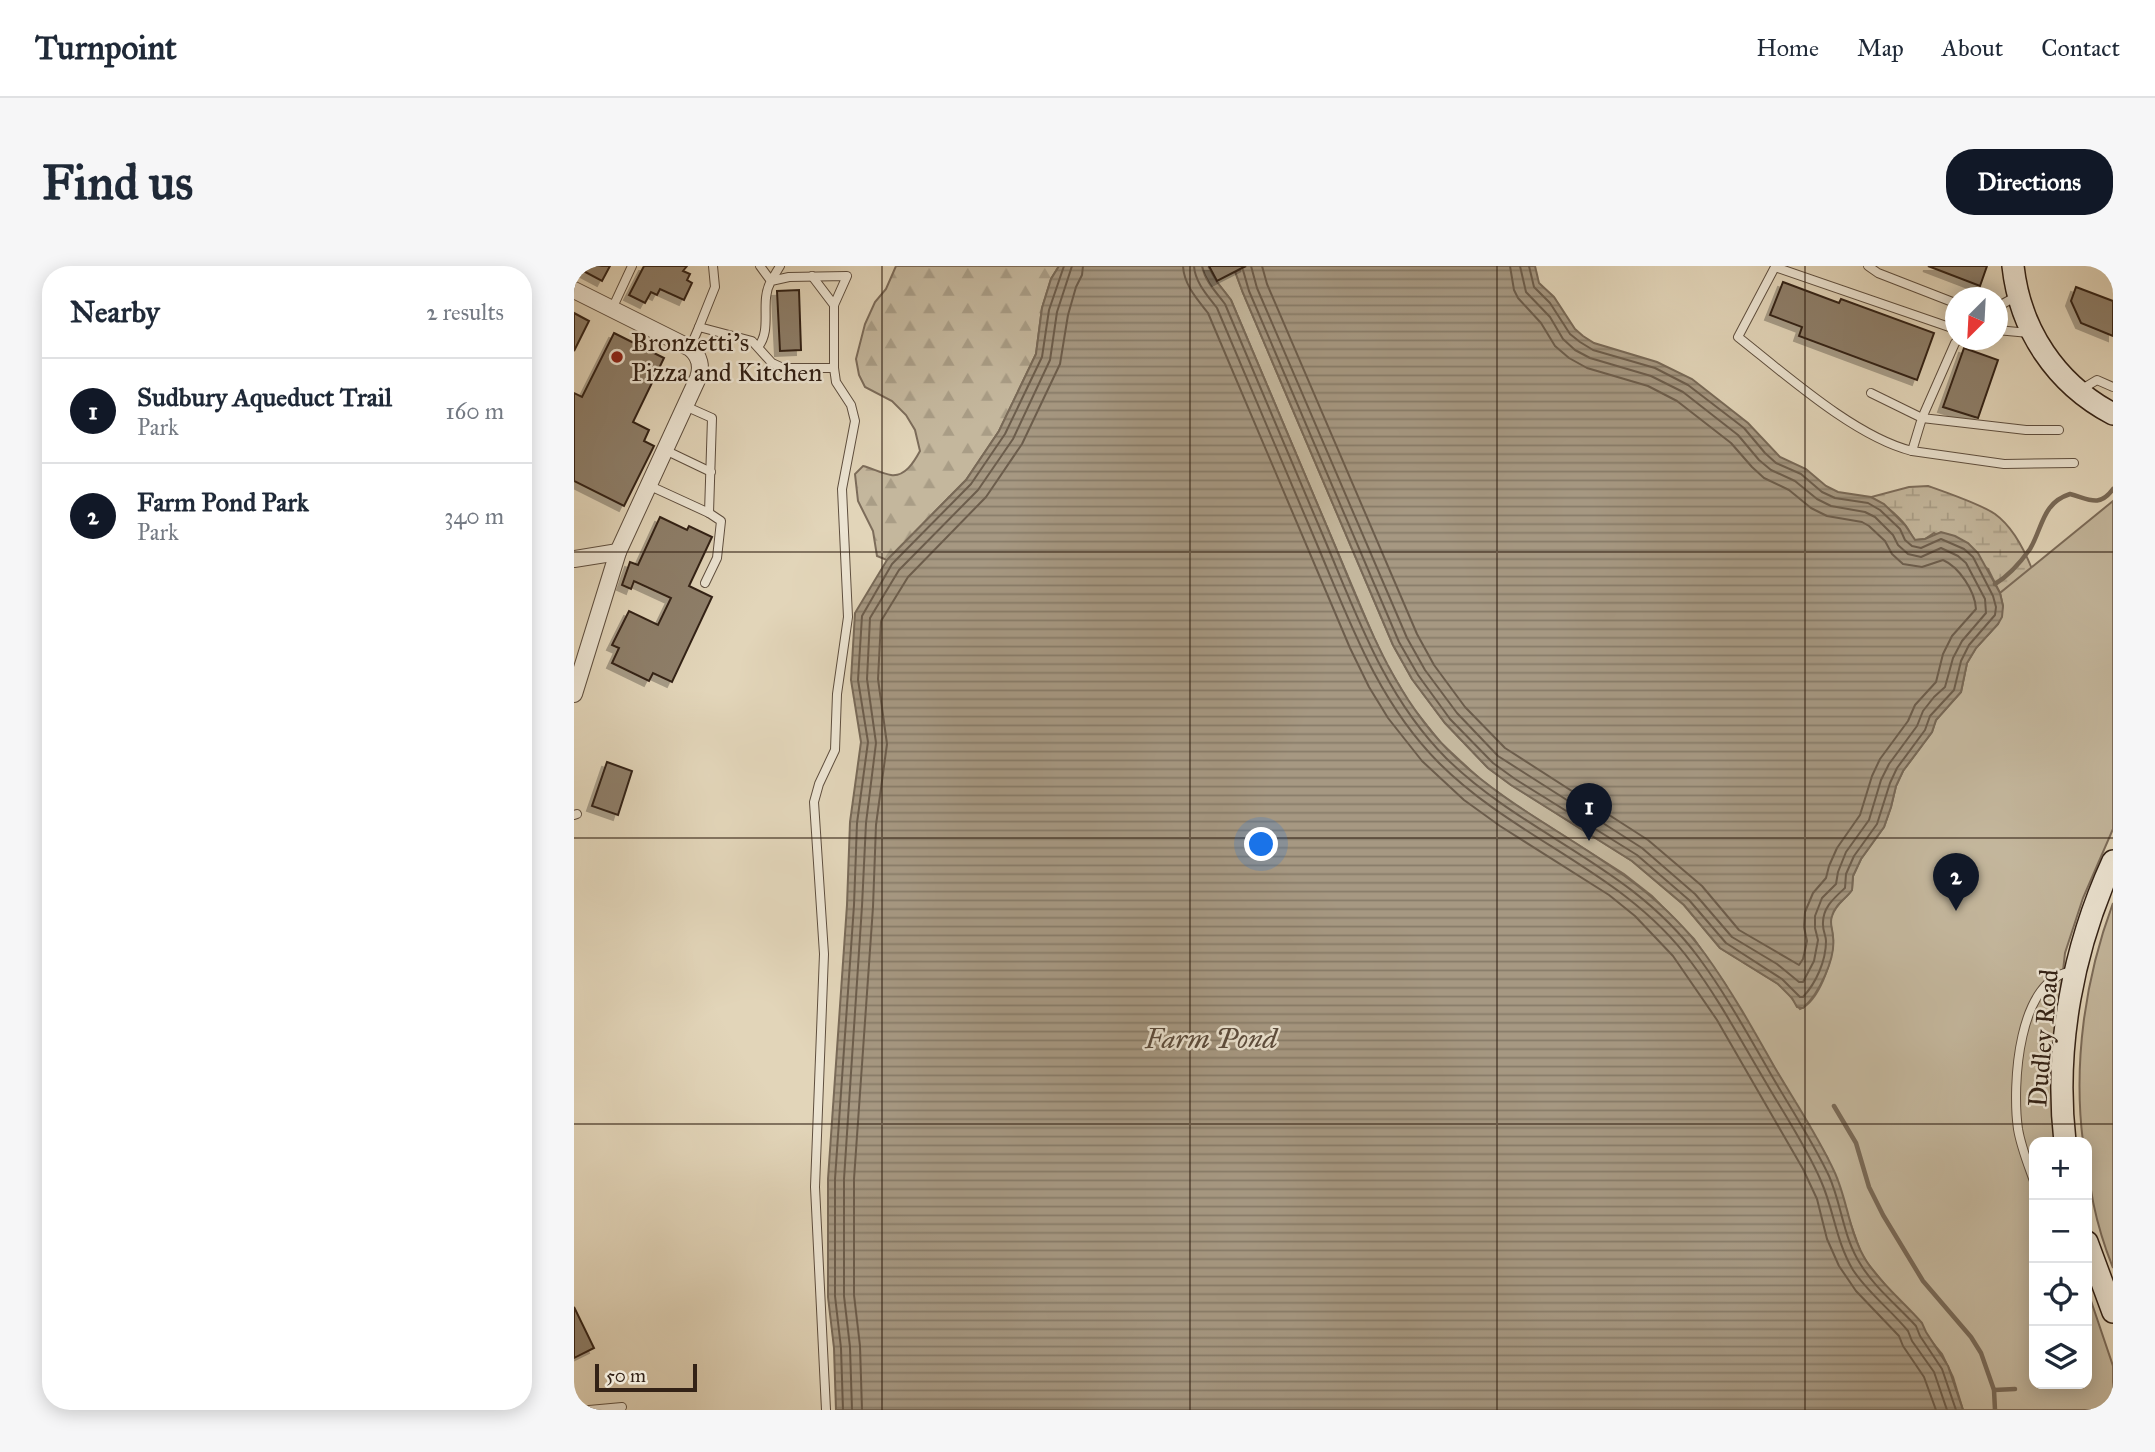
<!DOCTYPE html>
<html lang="en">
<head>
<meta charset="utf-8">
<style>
	:root { --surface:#fff; --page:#f6f6f7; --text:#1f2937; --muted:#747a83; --line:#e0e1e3; --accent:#111827 }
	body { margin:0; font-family:"IM FELL Great Primer",serif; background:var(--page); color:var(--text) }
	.controls { position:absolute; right:21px; bottom:21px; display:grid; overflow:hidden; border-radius:14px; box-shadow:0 4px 18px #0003 }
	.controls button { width:63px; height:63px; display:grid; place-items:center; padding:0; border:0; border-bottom:2px solid var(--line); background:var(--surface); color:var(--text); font:35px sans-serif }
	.compass { position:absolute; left:1371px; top:21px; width:63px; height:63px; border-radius:50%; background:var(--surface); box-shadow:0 4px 18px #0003; rotate:204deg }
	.scale { position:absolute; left:21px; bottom:18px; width:102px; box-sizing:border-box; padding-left:7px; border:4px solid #332216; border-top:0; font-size:19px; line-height:24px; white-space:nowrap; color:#332216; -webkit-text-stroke:5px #ece4d2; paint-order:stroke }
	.you { position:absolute; left:688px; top:579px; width:24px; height:24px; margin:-18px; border:5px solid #fff; border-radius:50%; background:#1a73e8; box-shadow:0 0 0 10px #1a73e833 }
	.badge { display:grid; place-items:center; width:46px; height:46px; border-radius:50%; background:var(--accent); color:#fff; font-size:23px; font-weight:700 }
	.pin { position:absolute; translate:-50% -58px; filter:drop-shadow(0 2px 4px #0008) }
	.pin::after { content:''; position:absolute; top:37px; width:24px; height:21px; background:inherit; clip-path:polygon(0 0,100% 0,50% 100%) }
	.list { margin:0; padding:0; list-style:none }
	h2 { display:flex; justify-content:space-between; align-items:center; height:91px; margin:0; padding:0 28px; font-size:30px }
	h2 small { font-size:23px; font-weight:400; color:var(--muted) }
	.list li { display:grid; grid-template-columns:46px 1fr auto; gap:21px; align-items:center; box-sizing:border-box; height:105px; padding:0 28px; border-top:2px solid var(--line) }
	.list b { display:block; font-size:26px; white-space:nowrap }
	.list p { margin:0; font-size:23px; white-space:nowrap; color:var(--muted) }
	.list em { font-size:23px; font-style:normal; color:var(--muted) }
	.icon { flex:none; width:38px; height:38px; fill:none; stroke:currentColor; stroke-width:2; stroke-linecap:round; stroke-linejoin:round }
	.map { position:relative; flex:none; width:1539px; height:1144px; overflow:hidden; border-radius:28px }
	header { display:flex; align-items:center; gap:42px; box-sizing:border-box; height:98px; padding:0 35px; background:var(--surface); border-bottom:2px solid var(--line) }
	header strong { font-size:33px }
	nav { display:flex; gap:38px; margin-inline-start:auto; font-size:24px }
	.intro { display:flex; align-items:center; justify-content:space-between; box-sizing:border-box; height:168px; padding:0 42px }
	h1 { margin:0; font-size:49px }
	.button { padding:18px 32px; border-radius:28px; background:var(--accent); color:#fff; font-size:24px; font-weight:700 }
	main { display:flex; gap:42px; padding:0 42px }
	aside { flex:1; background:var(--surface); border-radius:28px; box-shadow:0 4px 18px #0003 }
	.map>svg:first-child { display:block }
</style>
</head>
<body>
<header>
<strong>Turnpoint</strong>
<nav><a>Home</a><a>Map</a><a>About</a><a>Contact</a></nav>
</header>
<div class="intro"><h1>Find us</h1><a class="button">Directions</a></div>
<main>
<aside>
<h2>Nearby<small>2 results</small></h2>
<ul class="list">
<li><span class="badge">1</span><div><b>Sudbury Aqueduct Trail</b><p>Park</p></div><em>160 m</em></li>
<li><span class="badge">2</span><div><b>Farm Pond Park</b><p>Park</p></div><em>340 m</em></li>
</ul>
</aside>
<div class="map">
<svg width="1539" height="1144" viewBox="0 0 1539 1144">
	<defs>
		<pattern id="forest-firs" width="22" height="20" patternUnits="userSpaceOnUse" patternTransform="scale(1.75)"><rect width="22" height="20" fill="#c4b79d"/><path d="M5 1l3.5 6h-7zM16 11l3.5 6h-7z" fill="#a99d86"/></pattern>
		<pattern id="wetland-marsh" width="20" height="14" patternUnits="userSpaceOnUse" patternTransform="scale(1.75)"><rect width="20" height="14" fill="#c4b79d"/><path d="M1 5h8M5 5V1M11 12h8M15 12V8" fill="none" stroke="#a99d86"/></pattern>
		<pattern id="water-rules" width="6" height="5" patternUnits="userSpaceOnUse" patternTransform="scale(1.75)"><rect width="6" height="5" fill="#a69882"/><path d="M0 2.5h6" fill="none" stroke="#887c69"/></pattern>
		<filter id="shadow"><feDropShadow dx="-5" dy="5" stdDeviation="0" flood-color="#0004"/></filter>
	</defs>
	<rect width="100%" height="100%" fill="#e2d5b9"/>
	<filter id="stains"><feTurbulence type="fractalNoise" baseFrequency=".00286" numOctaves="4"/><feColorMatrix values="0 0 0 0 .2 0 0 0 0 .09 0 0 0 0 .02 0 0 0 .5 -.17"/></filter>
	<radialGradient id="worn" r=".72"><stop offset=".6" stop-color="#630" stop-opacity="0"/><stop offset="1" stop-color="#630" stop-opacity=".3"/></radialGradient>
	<!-- forest -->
	<path fill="url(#forest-firs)" stroke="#7c6c5a" stroke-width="2" d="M322,0H485L477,13L468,42L462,88L425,165L392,214L313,294L303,290L299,265L284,235L281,208L289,200C298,202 308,208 317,209C331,211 340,196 346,185L341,164L332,149L318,135L291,121L285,109L282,93L291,58L301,36L312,23Z"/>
	<!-- wetland -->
	<path fill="url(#wetland-marsh)" stroke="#7c6c5a" stroke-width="2" d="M1354,220C1371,226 1406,238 1421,248C1439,261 1450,283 1458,303L1429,340L1426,327L1414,303L1360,267L1351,273L1341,274C1336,269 1336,265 1332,260C1322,247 1311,239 1297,231L1335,221Z"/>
	<!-- park -->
	<g fill="#c4b79d" stroke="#7c6c5a" stroke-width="2">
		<path d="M634,0H659L669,27L819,379L838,413L871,457L914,502L937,519L1058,595L1110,639L1146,682L1204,718L1213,726L1226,743C1245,735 1258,696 1259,676C1260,666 1254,659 1258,649C1262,637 1271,634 1278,624L1279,610L1287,593L1310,561L1317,541L1322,520L1329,505L1358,466L1362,454L1387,426L1393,397L1402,382L1424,358L1429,340L1426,327L1539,235V563L1509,632L1491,687L1484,750L1481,876H1460V1118H1513V1023L1539,1100V1144H1389L1379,1111L1368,1088L1294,998L1287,987L1253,891L1151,718L1120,673L1078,630L1050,608L940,538L907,514L867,477L836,438L813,399L800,372L657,34L643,16Z"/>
		<path d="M1539,637V1002C1523,962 1513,919 1513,876H1509C1499,797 1511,712 1539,637Z"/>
	</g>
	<!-- water -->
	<g fill="url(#water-rules)" stroke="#786957" stroke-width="2">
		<path d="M485,0H634L643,16L657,34C690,112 723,190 756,268C788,343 815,424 874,484C954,564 1061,592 1131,688C1157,724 1179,763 1201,802C1221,836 1244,870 1261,907C1274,936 1275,968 1293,996C1308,1019 1330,1036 1348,1057L1352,1066L1374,1100L1389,1144H262L260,1082L254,1031V913L273,639L276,556L287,476L277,414L281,347L313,294L392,214L425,165L462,88L468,42L477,13Z"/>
		<path d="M659,0H961L965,17L980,31L1001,63L1009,70L1020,77L1083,96L1118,113L1174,157L1206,191L1232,203L1252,220L1264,226L1297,231L1310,238L1331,259L1341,274L1351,273L1367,266L1381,270L1394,277L1404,287L1426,327L1429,340L1428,351L1424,358L1402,382L1393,397L1387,426L1362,454L1358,466L1329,505L1322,520L1317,541L1310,561L1287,593L1279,610L1278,624C1271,634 1262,637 1258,650C1255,658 1259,663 1259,671C1262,692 1245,728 1229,742L1223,741L1218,732L1204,718L1146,682L1110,639L1058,595L937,519L914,502L871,457L838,413L819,379L669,27Z"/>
	</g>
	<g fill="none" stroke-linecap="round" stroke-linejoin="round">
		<!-- shore -->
		<g stroke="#6c5d4c" stroke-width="2">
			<path d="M609,0C610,19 623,33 634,47L776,382L795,421L814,452L848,495L890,534L926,560L1035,629L1061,650L1099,690L1143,754L1229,903L1243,933L1253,973L1265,1000L1282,1025L1325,1070L1329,1080L1350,1111L1362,1144"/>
			<path d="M620,0C621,16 633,29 643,42C676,120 709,198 742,276C775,354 803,435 865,497C943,575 1050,605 1117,696C1145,733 1167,775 1191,815C1210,848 1232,880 1247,915C1260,944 1262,976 1279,1004C1294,1027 1317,1044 1334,1065L1338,1075L1360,1106L1373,1144"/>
			<path d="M628,0C631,15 642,26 651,38C684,116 717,194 750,272C783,350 811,431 872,492C951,570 1056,598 1125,692C1151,727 1173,767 1195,805C1215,840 1238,874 1255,910C1268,939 1269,972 1287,999C1301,1022 1324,1040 1342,1060L1346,1070L1368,1103L1382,1144"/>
			<polyline points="677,0 683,22 833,372 851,404 883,447 924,490 1068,582 1121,628 1158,671 1203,698 1225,716 1229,716 1240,695 1244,674 1241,662 1241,650 1248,632 1262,618 1264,606 1272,586 1295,554 1307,514 1315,498 1343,460 1349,445 1360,431 1371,421 1379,392 1388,375 1412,347 1411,333 1392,297 1384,290 1367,282 1347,291 1334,288 1324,279 1319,269 1301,251 1291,246 1257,240 1243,233 1221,215 1197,204 1185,194 1164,169 1109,126 1077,110 1016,92 1001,84 989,73 976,51 952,26 946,0"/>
			<path d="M688,0L693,18L843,368L860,399L891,441L931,482L1074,574L1128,620L1165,664L1225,699L1229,693L1233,675L1230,661L1231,646L1239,627L1252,612L1255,600L1263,582L1286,549L1298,510L1306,493L1334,455L1341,439L1362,416L1369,388L1378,370L1402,343C1401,325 1385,301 1369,294L1348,301L1329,298L1318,288L1311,275L1295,260L1288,256L1253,250L1237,242L1215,224L1190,212L1178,201L1157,177L1103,135L1074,120L1013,102L995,92L981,80L967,57L944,32L940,24L936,0"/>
			<path d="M669,4L675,25L825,376L844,409L876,453L919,497L941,513L1063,589L1115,634L1152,677L1208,713L1226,731H1229C1242,717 1252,695 1252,675C1252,670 1249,665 1249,659C1248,642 1260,632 1271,622L1272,608L1280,590L1303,558L1316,517L1323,502L1351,464L1356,450L1380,424L1387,395L1395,379L1421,349L1422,341L1419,330L1399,291L1390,283L1367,273L1347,282L1338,280L1331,274L1326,263L1306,244L1294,237L1261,232L1248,226L1227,208L1202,197L1191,187L1170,162L1114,119L1081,102L1019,84L1006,76L996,68L976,37L960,21L955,0"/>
			<polyline points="269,1144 267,1082 261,1030 261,913 280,639 283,557 294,476 284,414 288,350 318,298 397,218 431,168 468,91 475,44 490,0"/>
			<polyline points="278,1144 276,1081 270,1030 270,913 288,640 292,557 302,477 293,413 296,352 325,304 404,224 439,173 476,94 483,46 498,0"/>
			<polyline points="288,1144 286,1080 280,1029 280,913 299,641 302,559 313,478 304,413 307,355 334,311 412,231 448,178 486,98 494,49 502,21 508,9 509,0"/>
		</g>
		<!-- stream -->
		<g stroke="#786957" stroke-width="4.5">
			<path d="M1421,318C1436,309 1446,297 1456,283C1469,261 1468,237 1496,228C1515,233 1525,242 1539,223"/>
			<polyline points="1260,840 1282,877 1295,921 1309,949 1349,1015 1397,1071 1407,1087 1420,1124 1421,1144"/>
			<polyline points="1420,1124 1441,1123"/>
		</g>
	</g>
	<!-- building -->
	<g fill="#8e7f6b" stroke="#332216" stroke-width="2" filter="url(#shadow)">
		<polygon points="0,0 36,0 28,15"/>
		<polygon points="70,0 113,0 109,5 116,8 113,14 118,17 110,34 86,23 83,29 77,26 71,37 55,29"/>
		<polygon points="635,0 672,0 643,15"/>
		<polygon points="1354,0 1413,0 1406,20"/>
		<polygon points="1209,16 1265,37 1267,33 1360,67 1343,114 1225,70 1228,61 1196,49"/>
		<polygon points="1502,21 1539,35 1539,70 1507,57 1497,35"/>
		<polygon points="225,24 227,84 206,85 203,25"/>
		<polygon points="0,47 15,55 0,85"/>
		<polygon points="40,67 90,92 59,156 75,164 70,175 80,180 50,240 0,215 0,127 8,131"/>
		<polygon points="1390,82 1424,94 1404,152 1369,141"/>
		<polygon points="86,251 113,264 115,260 138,271 115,320 138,331 98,416 79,407 75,415 38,397 45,382 38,379 55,345 84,359 97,332 60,315 57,323 48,319 56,296 64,299"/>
		<polygon points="33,496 58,505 44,549 18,540"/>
		<polygon points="0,1041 20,1082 0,1092"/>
	</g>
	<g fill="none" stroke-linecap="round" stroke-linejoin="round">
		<defs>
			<g id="lane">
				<polyline points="186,0 197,15 206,0"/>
				<polyline points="1294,0 1304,7 1381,37"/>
				<polyline points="238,10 260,39"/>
				<polyline points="1423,41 1443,30"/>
				<polyline points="38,43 58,0"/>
				<polyline points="125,61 141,21 139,0"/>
				<polyline points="1423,64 1455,67"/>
				<polyline points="1384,74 1381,77 1348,152 1452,164 1485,164"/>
				<path d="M116,82L125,61L178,75L198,97L209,102H260V39L273,10L215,11L197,15C185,36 199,63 184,81"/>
				<polyline points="1508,123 1523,114 1539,121"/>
				<polyline points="1297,127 1348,152 1338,185 1430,198 1500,197"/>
				<polyline points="111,140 138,152 135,247"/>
				<polyline points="91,184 137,206"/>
				<path d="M1338,185C1281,171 1211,108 1164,71L1201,1L1381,63"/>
				<polyline points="74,219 135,247 147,255 143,292 131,317"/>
				<polyline points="0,549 3,548"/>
				<path d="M1460,915C1454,898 1447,881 1444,863C1438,821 1443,709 1501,705"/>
				<polyline points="15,1144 48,1141"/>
				<polyline points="252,1144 241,921 250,688 240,536 245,518 261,484 263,428 274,351 268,223 281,155 277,139 262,116 260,102"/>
			</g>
			<g id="street">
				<path d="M0,24L116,82C126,90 128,101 124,112L44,286L0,428"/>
				<polyline points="0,293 44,286"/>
			</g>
			<g id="secondary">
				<path d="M1439,0C1446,64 1482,118 1539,148"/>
				<path d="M1491,876C1480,781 1499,682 1539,595"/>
				<polyline points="1513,976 1539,1046"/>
			</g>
		</defs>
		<!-- lane casing -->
		<use href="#lane" stroke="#5f4f3f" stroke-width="10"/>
		<!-- street casing -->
		<use href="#street" stroke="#5f4f3f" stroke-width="18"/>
		<!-- secondary casing -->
		<use href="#secondary" stroke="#332216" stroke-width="24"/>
		<!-- lane -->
		<use href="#lane" stroke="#ece4d2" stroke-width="8"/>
		<!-- street -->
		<use href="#street" stroke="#ece4d2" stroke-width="16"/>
		<!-- secondary -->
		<use href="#secondary" stroke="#ece4d2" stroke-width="21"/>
	</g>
	<!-- grid -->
	<path fill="none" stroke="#332216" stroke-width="2" stroke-opacity="0.55" d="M308,0V1144M616,0V1144M923,0V1144M1231,0V1144M0,286H1539M0,572H1539M0,858H1539"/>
	<!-- markers -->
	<circle fill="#8f2418" stroke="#ece4d2" stroke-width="2.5" cx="43" cy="91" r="7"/>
	<g text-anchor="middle" stroke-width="5" stroke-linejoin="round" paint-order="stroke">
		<!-- poi labels -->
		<g font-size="26" fill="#332216" stroke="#ece4d2" text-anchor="start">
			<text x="57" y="85">Bronzetti's<tspan x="57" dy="30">Pizza and Kitchen</tspan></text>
		</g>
		<!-- street labels -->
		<g font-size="26" fill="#332216" stroke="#ece4d2">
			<text transform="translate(1469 772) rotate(-85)" y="9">Dudley Road</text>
		</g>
		<!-- water labels -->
		<g font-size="28" font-style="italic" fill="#5b4b3c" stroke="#ece4d2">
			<text x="637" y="782">Farm Pond</text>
		</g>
	</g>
	<rect width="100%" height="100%" filter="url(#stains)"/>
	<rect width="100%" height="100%" fill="url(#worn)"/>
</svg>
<div class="controls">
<button>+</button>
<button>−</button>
<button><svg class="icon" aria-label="locate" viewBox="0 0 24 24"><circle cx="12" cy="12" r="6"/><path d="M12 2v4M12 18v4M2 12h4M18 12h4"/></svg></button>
<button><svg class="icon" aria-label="layers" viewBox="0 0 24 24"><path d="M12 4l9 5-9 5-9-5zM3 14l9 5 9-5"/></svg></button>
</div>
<svg class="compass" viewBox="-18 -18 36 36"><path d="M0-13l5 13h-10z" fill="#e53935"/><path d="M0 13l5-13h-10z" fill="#747a83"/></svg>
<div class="scale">50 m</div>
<div class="you"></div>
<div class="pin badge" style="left:1015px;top:575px">1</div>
<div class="pin badge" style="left:1382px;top:645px">2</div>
</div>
</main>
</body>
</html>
